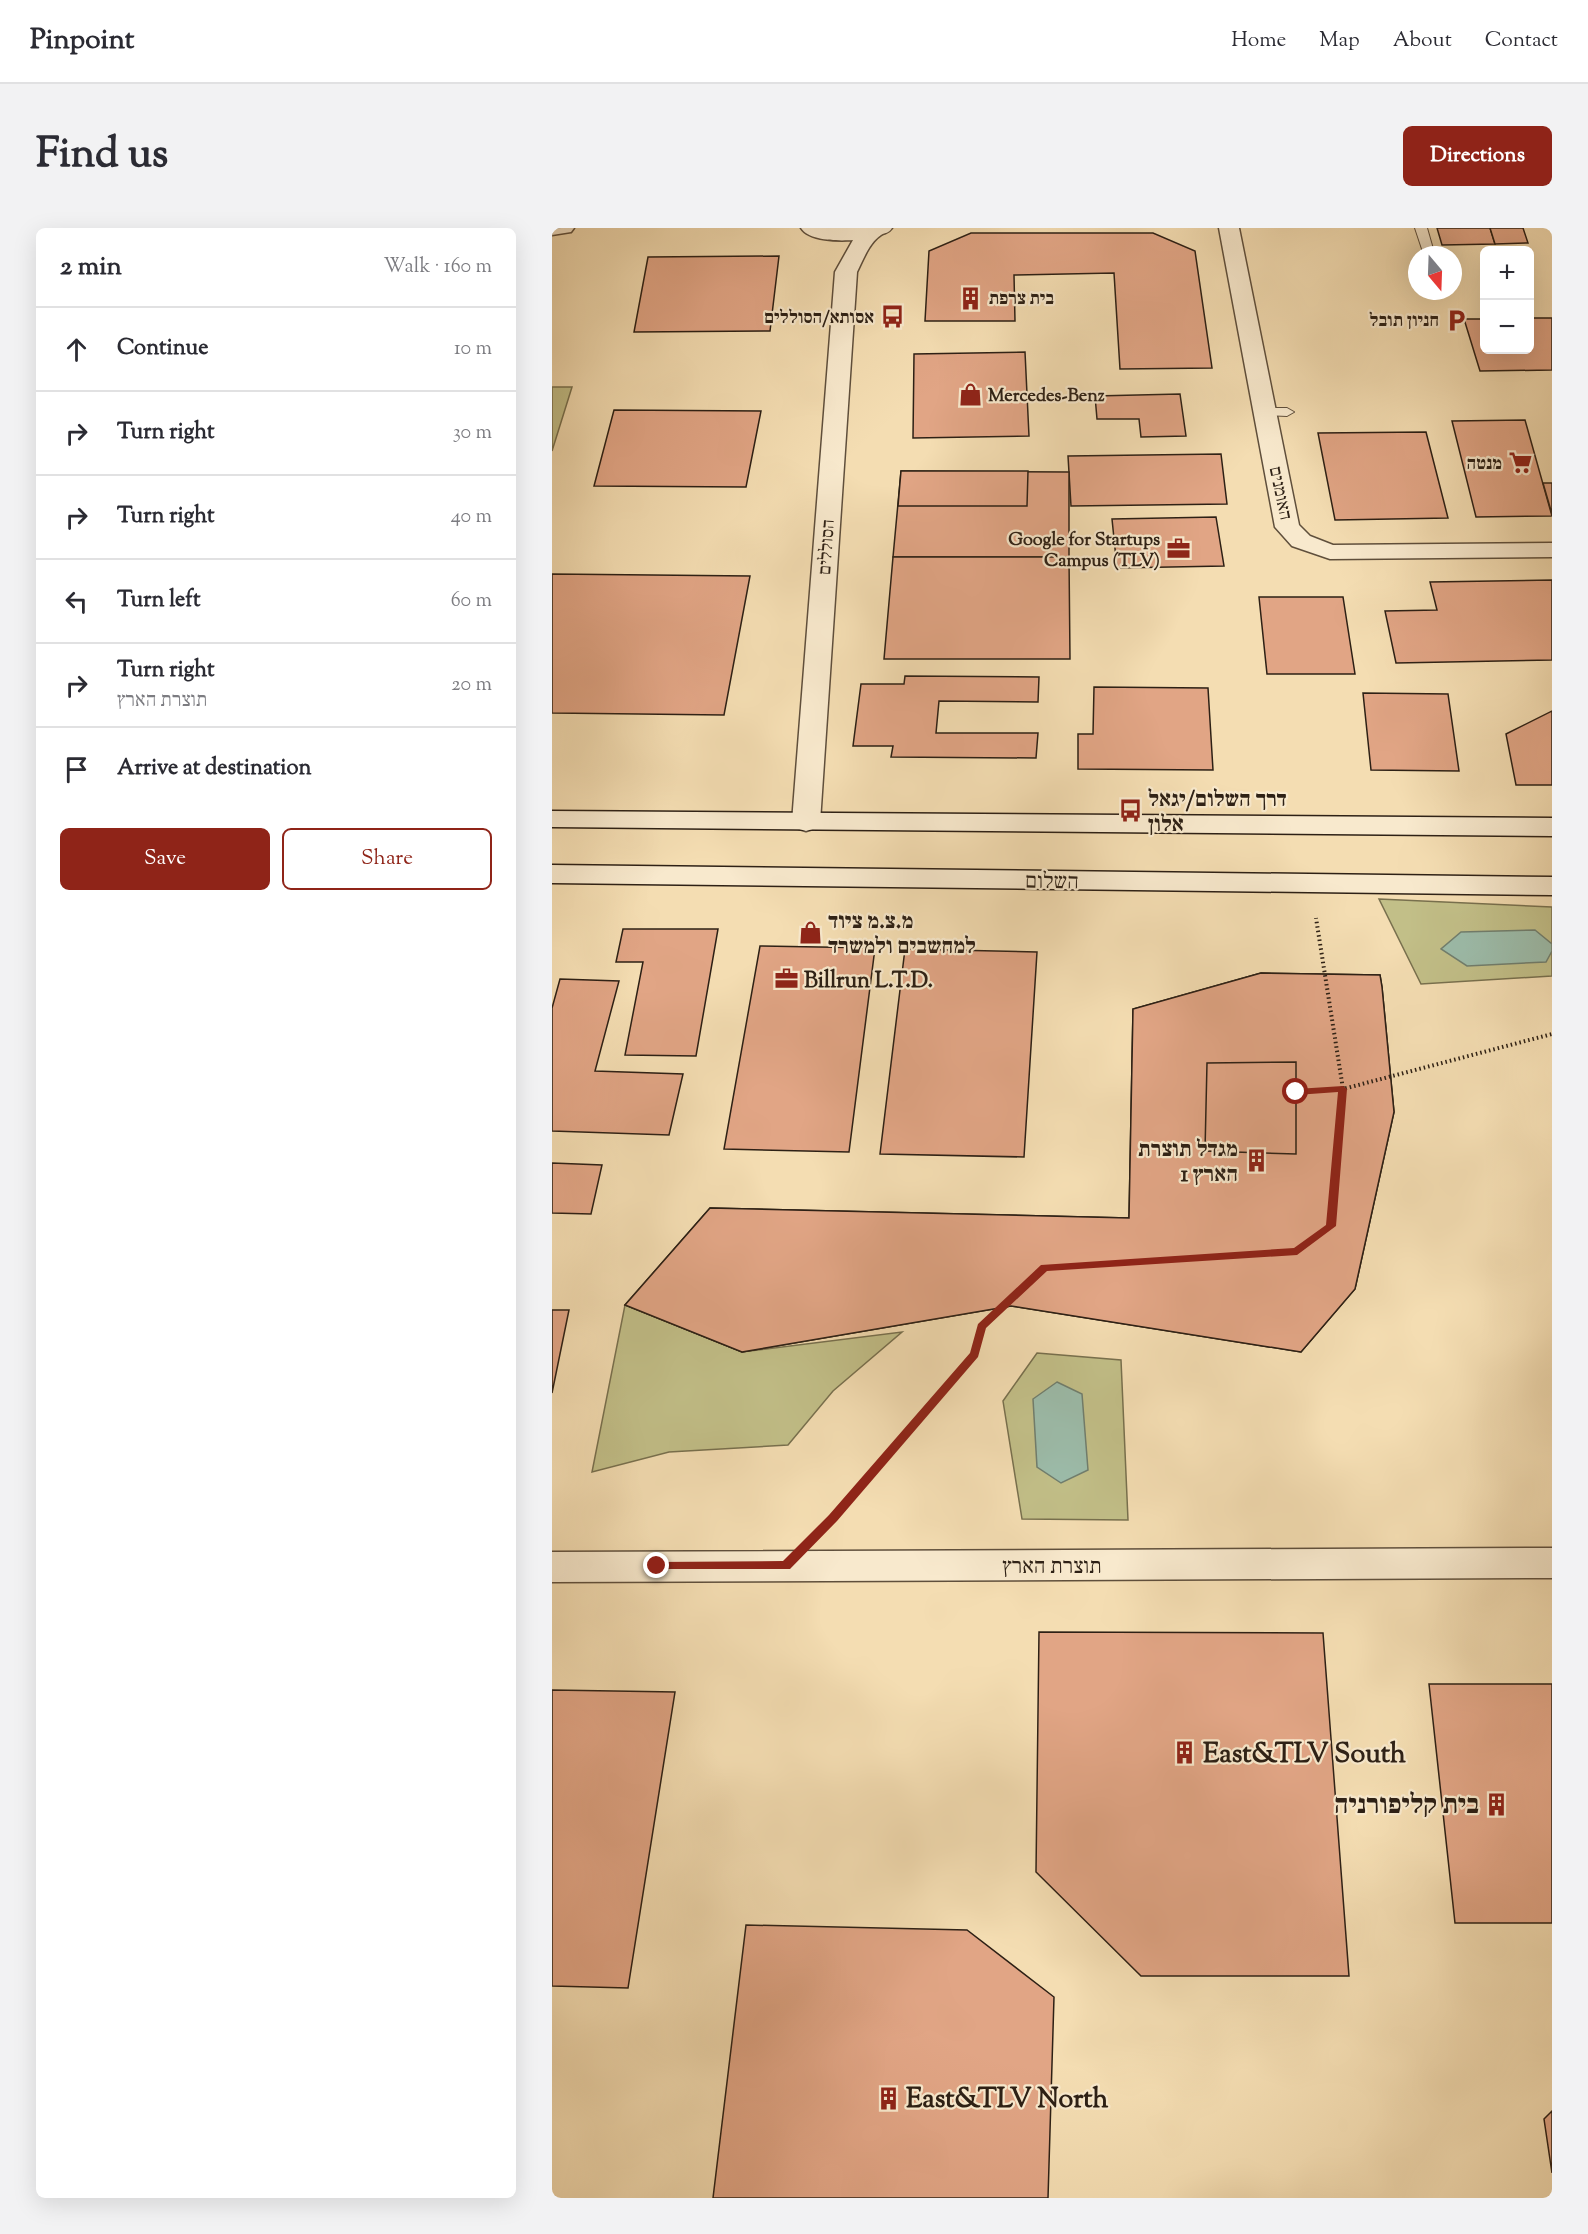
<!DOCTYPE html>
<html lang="en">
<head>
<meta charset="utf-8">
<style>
	:root { --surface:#fff; --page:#f2f2f3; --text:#2b2b33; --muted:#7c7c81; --line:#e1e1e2; --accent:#8f2418 }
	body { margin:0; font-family:"Sorts Mill Goudy","Frank Ruhl Libre",serif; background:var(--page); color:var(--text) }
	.controls { position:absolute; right:18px; top:18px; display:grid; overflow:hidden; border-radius:9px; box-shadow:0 6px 24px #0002 }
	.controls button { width:54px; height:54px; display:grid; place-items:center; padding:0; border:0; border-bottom:2px solid var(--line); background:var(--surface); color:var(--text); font:30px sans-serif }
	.compass { position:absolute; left:856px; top:18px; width:54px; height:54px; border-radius:50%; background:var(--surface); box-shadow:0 6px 24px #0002; rotate:161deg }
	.stop { position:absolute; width:18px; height:18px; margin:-14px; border:4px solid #8f2418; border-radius:50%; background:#fff }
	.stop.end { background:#8f2418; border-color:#fff; box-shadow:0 2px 6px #0008 }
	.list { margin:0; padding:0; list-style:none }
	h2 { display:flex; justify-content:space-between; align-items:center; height:78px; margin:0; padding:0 24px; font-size:26px }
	h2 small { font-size:20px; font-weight:400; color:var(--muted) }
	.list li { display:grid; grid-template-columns:39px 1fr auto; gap:18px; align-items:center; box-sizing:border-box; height:84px; padding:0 24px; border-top:2px solid var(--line) }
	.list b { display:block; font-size:22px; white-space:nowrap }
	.list p { margin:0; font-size:20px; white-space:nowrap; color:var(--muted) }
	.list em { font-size:20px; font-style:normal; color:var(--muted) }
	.actions { display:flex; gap:12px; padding:18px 24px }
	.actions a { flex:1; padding:14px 0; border:2px solid var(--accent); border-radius:9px; text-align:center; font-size:21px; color:var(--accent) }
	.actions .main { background:var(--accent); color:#fff }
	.icon { flex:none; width:33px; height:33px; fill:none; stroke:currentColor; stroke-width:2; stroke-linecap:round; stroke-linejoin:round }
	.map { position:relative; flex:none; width:1000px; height:1970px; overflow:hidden; border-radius:9px }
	header { display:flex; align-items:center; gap:36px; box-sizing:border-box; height:84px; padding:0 30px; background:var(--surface); border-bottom:2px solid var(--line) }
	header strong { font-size:28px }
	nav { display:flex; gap:33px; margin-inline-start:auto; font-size:21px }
	.intro { display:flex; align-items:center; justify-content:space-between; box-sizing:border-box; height:144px; padding:0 36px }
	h1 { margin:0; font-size:42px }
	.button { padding:15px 27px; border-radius:9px; background:var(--accent); color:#fff; font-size:21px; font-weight:700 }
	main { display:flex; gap:36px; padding:0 36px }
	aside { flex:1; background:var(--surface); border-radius:9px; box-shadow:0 6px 24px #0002 }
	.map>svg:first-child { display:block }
</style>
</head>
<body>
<header>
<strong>Pinpoint</strong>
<nav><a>Home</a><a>Map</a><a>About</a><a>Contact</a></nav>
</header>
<div class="intro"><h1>Find us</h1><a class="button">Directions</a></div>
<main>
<aside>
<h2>2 min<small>Walk · 160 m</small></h2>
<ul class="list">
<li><svg class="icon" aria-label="ahead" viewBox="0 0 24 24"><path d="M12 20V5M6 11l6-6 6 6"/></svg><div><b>Continue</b></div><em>10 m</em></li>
<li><svg class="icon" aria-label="right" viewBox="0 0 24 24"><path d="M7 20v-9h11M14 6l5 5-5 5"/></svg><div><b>Turn right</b></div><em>30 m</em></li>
<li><svg class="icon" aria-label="right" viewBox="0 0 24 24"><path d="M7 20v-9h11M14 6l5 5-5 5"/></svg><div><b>Turn right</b></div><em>40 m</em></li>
<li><svg class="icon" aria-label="left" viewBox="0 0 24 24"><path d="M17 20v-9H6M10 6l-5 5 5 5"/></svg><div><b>Turn left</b></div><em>60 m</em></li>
<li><svg class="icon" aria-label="right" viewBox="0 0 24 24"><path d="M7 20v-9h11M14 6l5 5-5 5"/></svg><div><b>Turn right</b><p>תוצרת הארץ</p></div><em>20 m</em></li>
<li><svg class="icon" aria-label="arrive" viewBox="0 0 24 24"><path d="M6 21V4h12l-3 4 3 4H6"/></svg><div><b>Arrive at destination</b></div></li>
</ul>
<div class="actions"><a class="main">Save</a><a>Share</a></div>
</aside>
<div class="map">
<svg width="1000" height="1970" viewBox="0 0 1000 1970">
	<rect width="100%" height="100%" fill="#f4ddb2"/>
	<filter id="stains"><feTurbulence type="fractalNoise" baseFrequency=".00333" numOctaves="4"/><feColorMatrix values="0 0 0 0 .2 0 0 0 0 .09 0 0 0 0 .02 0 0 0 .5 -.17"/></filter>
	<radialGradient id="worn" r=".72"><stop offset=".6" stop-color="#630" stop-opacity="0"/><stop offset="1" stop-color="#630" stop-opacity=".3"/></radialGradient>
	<!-- green -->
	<g fill="#c2bf88" stroke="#78704e" stroke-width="1.5">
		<polygon points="0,159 20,159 0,223"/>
		<polygon points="827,671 1000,679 1000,748 869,756"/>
		<polygon points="73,1077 190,1124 350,1104 281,1163 236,1217 117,1224 40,1244"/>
		<polygon points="485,1125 569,1132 576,1292 470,1291 451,1173"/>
	</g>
	<!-- water -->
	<g fill="#9cbcaa" stroke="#707e6e" stroke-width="1.5">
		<polygon points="983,702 1000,716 1000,723 994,734 915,738 889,721 909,704"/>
		<polygon points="505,1154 530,1166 536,1242 509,1255 485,1239 481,1171"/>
	</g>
	<!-- building -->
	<g fill="#e1a585" stroke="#2d2015" stroke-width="1.5" fill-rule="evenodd">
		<polygon points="885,0 938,0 943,16 890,17"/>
		<polygon points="938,0 971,0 976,15 943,16"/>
		<polygon points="419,5 601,5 643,23 660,140 568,141 562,45 462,47 463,93 373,93 377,23"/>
		<polygon points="227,28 218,103 82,104 96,29"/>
		<polygon points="978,90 1000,90 1000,142 928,143 912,91 933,91 933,122 978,122"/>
		<polygon points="473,124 477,208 361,210 362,126"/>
		<polygon points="628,166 634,208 589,209 587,191 545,191 543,168"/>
		<polygon points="62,182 209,183 194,259 42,258"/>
		<polygon points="973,192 1000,288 924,289 900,193"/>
		<polygon points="874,204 896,290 783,292 766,205"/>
		<polygon points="669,226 675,276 519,278 516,228"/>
		<polygon points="349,243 517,244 517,329 341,329"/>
		<polygon points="349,243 476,243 475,278 346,278"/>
		<polygon points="991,255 1000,255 1000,286"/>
		<polygon points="664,289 672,338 565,340 560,291"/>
		<polygon points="341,329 517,329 518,431 332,431"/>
		<polygon points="0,346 198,348 172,487 0,485"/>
		<polygon points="1000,352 1000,432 844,435 833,383 885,382 878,354"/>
		<polygon points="707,369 791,369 803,446 715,446"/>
		<polygon points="353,448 487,449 486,474 387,473 384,505 486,505 484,530 339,529 341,518 301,518 309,456 352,456"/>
		<polygon points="542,459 656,460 661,542 526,541 526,506 541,506"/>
		<polygon points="811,465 896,466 907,543 819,542"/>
		<polygon points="1000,483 1000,557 964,557 954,506"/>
		<polygon points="71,701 166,701 144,828 73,827 91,734 64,734"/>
		<polygon points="208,718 323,720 297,924 172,921"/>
		<polygon points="353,721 485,724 472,929 328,926"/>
		<path d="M709,745L828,747L830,759L842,884L803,1061L749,1124L459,1078L190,1124L73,1077L158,980L577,990L581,781ZM744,834V926L653,923L655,835Z"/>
		<polygon points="709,745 828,747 830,759 842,884 803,1061 749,1124 459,1078 190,1124 73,1077 158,980 577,990 581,781"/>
		<polygon points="8,751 67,753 43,843 131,846 117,907 0,903 0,780"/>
		<polygon points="744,834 744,926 653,923 655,835"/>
		<polygon points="0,935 50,937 39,986 0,985"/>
		<polygon points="0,1082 17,1082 0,1165"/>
		<polygon points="487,1404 771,1405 797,1748 589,1748 484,1644"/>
		<polygon points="877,1456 1000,1456 1000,1695 903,1695"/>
		<polygon points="0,1462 123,1464 76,1760 0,1758"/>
		<polygon points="194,1697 415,1702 502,1769 496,1970 161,1970"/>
		<polygon points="1000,1883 1000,1945 992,1891"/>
	</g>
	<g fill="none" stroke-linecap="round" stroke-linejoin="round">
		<defs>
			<g id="service">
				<polygon points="863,0 875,0 881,21 879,24 871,24"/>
				<polygon points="713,180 735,180 742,184 735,188 708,187 706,184"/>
			</g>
			<g id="minor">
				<polygon points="0,0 22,0 19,4 0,7"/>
				<path d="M249,0H340C336,6 334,4 329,7C317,15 311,32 305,44L268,594L264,600L254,603L244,600L240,594L283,44L301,12C287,13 257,13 249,0Z"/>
				<polygon points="667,0 687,0 747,297 758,308 781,317 1000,315 1000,329 778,331 740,318 723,299"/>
				<polygon points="1000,1320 1000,1350 0,1354 0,1324"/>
			</g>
			<g id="secondary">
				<polygon points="0,583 1000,590 1000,608 0,599"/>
				<polygon points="0,637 1000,649 1000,667 0,655"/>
			</g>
		</defs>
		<!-- service casing -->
		<use href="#service" stroke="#5f4f3c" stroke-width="2"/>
		<!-- minor casing -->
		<use href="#minor" stroke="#5f4f3c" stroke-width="3"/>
		<!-- secondary casing -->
		<use href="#secondary" stroke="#2d2015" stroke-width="3"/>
		<!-- path-far1 -->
		<g stroke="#2d2015" stroke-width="4" stroke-dasharray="1.5 3" stroke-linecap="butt">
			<polyline points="744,864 791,861 1000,806"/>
			<polyline points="410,1140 422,1126 429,1099 493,1040 745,1023 779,998 791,861 764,690"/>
		</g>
		<!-- path -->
		<polyline stroke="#2d2015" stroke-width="4.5" stroke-dasharray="1.5 4" stroke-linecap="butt" points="274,1297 411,1138"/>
		<!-- service -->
		<use href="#service" fill="#f8e9cd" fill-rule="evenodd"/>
		<!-- minor -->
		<use href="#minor" fill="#f8e9cd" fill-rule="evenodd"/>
		<!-- secondary -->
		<use href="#secondary" fill="#f8e9cd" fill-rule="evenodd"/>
	</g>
	<!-- route -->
	<polygon fill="#8f2418" points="791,858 795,861 784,998 745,1027 495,1043 434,1100 426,1129 285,1293 238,1341 101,1341 100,1338 105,1334 231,1333 277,1287 418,1125 426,1096 489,1037 742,1020 774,997 786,864 744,867 739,864 744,861"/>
	<!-- icons -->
	<defs>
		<symbol id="building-bare" viewBox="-9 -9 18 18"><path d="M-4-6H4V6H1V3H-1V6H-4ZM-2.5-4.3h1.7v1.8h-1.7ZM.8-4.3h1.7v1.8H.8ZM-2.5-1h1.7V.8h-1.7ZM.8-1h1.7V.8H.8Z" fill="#8f2418" stroke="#f8e9cd" stroke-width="2.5" paint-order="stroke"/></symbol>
		<symbol id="bus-bare" viewBox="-9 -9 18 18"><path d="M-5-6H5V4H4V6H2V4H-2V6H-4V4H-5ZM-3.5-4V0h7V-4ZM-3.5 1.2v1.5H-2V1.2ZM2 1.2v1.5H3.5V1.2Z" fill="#8f2418" stroke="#f8e9cd" stroke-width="2.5" paint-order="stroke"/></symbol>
		<symbol id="parking-bare" viewBox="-9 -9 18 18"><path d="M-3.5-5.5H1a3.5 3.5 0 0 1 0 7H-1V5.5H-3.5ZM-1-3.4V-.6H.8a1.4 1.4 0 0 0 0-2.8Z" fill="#8f2418" stroke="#f8e9cd" stroke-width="2.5" paint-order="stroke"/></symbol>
		<symbol id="shop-bare" viewBox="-9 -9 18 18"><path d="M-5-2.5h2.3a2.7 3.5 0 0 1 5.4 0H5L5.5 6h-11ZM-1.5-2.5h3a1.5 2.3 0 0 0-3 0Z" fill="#8f2418" stroke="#f8e9cd" stroke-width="2.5" paint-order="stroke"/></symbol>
		<symbol id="supermarket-bare" viewBox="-9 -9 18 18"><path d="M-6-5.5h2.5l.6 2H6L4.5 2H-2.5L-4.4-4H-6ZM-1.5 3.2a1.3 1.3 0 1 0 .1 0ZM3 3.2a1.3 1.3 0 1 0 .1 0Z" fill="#8f2418" stroke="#f8e9cd" stroke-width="2.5" paint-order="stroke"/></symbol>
		<symbol id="office-bare" viewBox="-9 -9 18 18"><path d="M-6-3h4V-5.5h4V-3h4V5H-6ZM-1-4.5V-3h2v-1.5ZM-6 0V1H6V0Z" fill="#8f2418" stroke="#f8e9cd" stroke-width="2.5" paint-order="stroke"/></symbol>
	</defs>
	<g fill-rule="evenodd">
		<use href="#building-bare" x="402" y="54" width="33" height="33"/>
		<use href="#bus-bare" x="324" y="72" width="33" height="33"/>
		<use href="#parking-bare" x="888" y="76" width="33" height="33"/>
		<use href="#shop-bare" x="402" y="150" width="33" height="33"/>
		<use href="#supermarket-bare" x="952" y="218" width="33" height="33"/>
		<use href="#office-bare" x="610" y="304" width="33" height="33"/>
		<use href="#bus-bare" x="562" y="566" width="33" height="33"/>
		<use href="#shop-bare" x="242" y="688" width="33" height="33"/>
		<use href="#office-bare" x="218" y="734" width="33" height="33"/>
		<use href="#building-bare" x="688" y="916" width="33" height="33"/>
		<use href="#building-bare" x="616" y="1508" width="33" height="33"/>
		<use href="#building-bare" x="928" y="1560" width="33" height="33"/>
		<use href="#building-bare" x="320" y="1854" width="33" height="33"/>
	</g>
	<g text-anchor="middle" stroke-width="4.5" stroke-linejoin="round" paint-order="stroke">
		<!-- far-poi labels -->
		<g font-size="18" font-weight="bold" fill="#2d2015" stroke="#f8e9cd" text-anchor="end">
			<text x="437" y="76" text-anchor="start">בית צרפת</text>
			<text x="322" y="95">אסותא/הסוללים</text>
			<text x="887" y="98">חניון תובל</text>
			<text x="436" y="173" text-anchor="start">Mercedes-Benz</text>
			<text x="950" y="241">מנטה</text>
			<text x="608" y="317">Google for Startups<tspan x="608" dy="21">Campus (TLV)</tspan></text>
		</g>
		<!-- far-street labels -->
		<g font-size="18" fill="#2d2015" stroke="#f8e9cd">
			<text transform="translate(729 265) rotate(78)" y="6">האומנים</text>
			<text transform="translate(274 319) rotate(-86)" y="6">הסוללים</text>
		</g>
		<!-- poi labels -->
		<g font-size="22" font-weight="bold" fill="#2d2015" stroke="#f8e9cd" text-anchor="start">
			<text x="596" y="578">דרך השלום/יגאל<tspan x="596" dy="25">אלון</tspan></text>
			<text x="276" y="700">מ.צ.מ ציוד<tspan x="276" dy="25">למחשבים ולמשרד</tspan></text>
			<text x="252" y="759">Billrun L.T.D.</text>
			<text x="686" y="928" text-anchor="end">מגדל תוצרת<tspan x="686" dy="25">הארץ 1</tspan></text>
		</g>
		<!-- street labels -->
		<g font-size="22" fill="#2d2015" stroke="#f8e9cd">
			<text transform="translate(500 652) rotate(1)" y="8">השלום</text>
			<text x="500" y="1345">תוצרת הארץ</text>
		</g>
		<!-- near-poi labels -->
		<g font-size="27" font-weight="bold" fill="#2d2015" stroke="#f8e9cd" text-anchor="start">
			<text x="651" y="1534">East&amp;TLV South</text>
			<text x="927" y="1585" text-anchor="end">בית קליפורניה</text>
			<text x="354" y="1879">East&amp;TLV North</text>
		</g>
	</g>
	<rect width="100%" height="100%" filter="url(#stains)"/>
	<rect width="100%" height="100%" fill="url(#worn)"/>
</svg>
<div class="controls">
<button>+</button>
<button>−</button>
</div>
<svg class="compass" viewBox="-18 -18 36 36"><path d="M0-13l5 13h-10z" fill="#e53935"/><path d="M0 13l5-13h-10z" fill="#7c7c81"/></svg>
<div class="stop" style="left:744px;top:864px"></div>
<div class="stop end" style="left:105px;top:1338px"></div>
</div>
</main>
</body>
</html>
